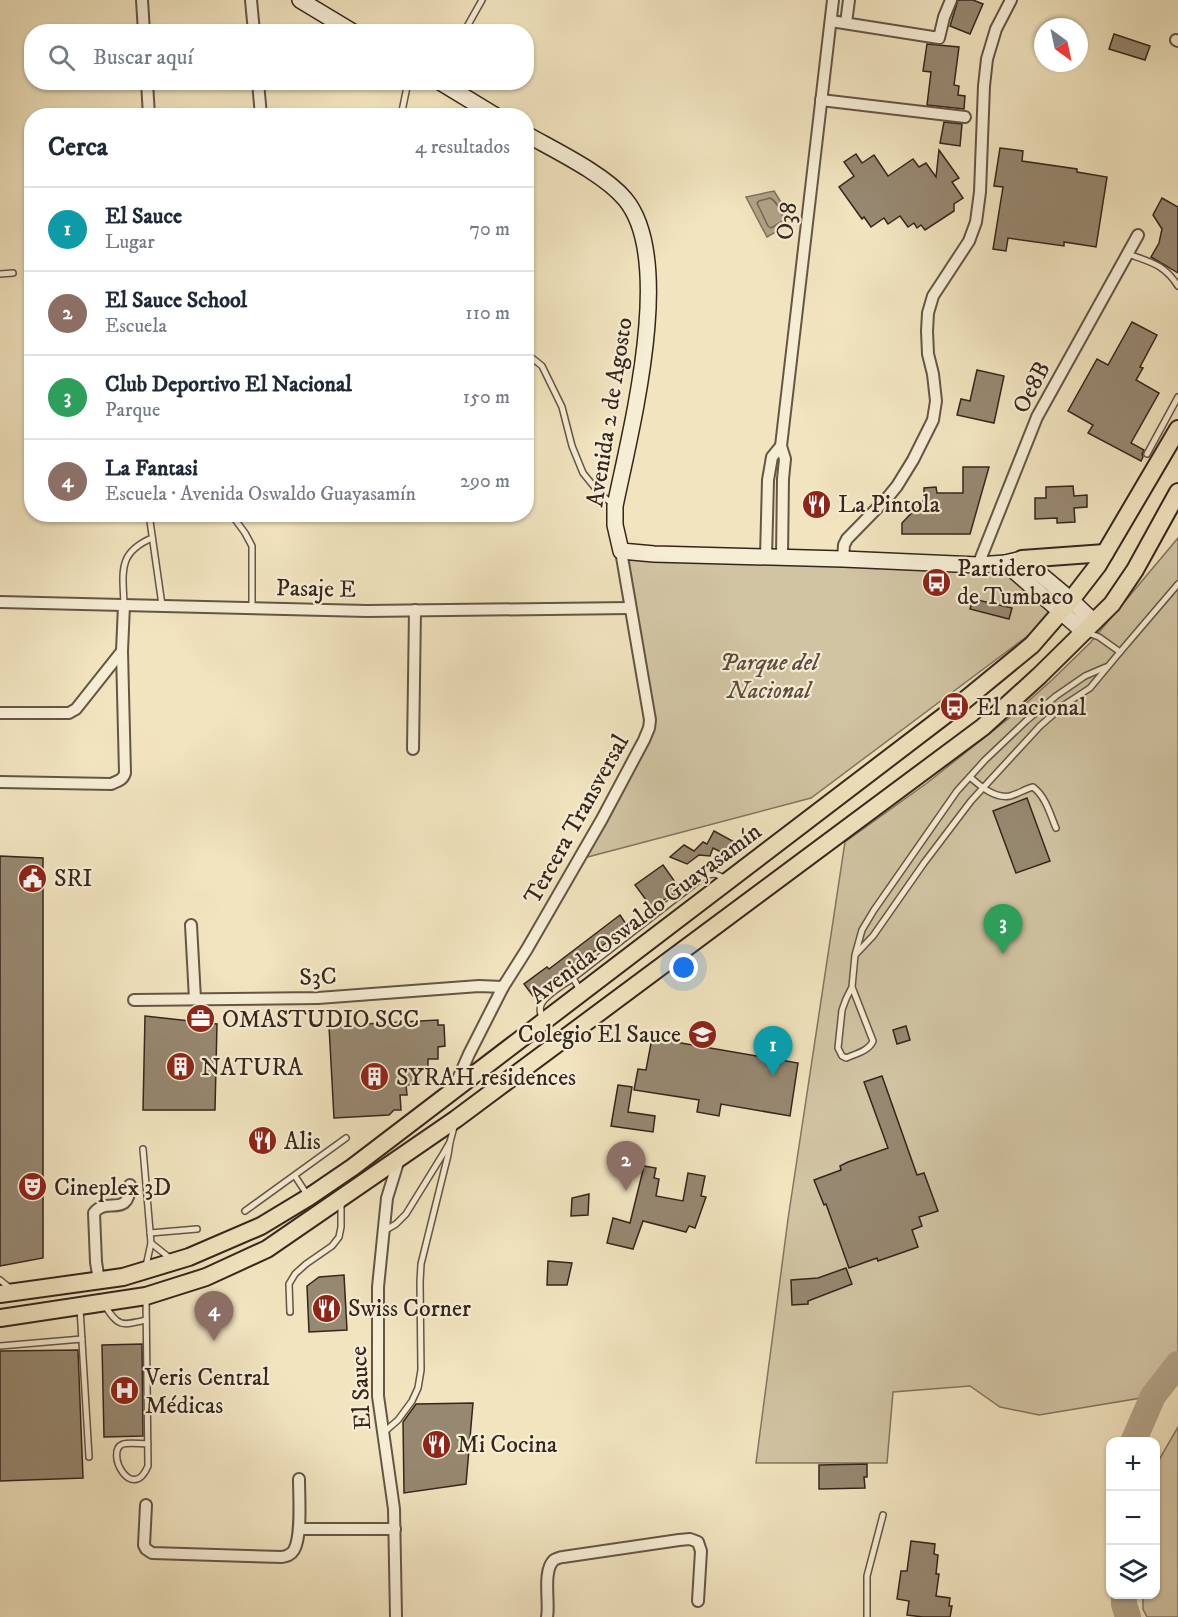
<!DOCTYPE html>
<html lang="es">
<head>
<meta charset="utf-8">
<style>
	:root { --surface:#fff; --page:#f6f6f7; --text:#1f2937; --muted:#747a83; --line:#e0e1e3; --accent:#8f2418 }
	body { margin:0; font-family:"IM FELL DW Pica",serif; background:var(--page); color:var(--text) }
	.controls { position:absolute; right:18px; bottom:18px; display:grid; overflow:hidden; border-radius:12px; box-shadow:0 2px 4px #0004 }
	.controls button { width:54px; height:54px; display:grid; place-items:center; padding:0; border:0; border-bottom:2px solid var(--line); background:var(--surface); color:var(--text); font:30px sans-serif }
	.compass { position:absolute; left:1034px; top:18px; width:54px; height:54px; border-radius:50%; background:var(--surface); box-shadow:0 2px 4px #0004; rotate:147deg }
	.you { position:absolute; left:684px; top:968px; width:21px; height:21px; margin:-15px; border:4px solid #fff; border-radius:50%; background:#1a73e8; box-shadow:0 0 0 9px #1a73e833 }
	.badge { display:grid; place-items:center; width:39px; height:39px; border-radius:50%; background:var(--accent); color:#fff; font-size:20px; font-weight:700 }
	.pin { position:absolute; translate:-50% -50px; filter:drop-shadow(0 2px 3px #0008) }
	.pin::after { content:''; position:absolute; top:32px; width:21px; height:18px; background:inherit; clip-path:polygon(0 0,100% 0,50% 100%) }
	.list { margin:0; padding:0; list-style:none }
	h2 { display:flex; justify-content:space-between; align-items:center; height:78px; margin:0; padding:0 24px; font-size:26px }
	h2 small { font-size:20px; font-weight:400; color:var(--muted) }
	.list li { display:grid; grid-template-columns:39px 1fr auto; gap:18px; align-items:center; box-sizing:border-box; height:84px; padding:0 24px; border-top:2px solid var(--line) }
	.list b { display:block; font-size:22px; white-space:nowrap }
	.list p { margin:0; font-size:20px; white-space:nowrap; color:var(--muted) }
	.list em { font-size:20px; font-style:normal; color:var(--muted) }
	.icon { flex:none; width:33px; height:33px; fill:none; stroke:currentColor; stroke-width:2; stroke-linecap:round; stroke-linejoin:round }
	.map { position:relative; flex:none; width:1178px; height:1617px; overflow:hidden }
	.search { position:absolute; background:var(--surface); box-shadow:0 2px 4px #0004; left:24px; top:24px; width:510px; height:66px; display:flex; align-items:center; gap:15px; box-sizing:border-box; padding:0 21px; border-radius:24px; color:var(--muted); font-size:22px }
	.panel { position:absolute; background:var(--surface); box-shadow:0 2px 4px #0004; left:24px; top:108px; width:510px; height:414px; border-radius:24px }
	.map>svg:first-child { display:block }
</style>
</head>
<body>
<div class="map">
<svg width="1178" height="1617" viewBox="0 0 1178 1617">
	<rect width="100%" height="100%" fill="#f1e4bf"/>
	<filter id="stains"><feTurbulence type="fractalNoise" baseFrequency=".00333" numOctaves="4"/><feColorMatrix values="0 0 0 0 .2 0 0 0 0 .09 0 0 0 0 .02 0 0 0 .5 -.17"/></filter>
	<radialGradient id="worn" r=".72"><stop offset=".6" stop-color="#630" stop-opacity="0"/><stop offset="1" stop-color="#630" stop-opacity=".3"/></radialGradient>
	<!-- green -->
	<g fill="#d1c4a3" stroke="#847460" stroke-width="1.5">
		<polygon points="1178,538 1178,1364 1153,1396 1039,1415 1000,1407 970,1386 893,1392 887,1463 756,1463 788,1219 845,842 927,783 1013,715 1053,679 1090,643"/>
		<polygon points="618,543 629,547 1002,564 1061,611 811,798 580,859 652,728"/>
		<polygon points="1178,1427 1178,1617 1147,1617 1143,1609 1143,1595 1156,1594 1156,1465"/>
	</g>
	<!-- water -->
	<polygon fill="#b1a388" stroke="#80715d" stroke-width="1.5" points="774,191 793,222 767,237 746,197"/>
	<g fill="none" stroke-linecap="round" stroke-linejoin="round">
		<!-- shore -->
		<path stroke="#746452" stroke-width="1.5" d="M770,198C777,201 781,212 784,219L783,221L771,228L768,226L757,203L759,201Z"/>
		<!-- river -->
		<g stroke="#b1a388" stroke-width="26">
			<polyline points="1133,1442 1153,1396 1178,1364"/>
			<polyline points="1124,1594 1124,1604 1128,1617"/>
		</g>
	</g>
	<!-- building -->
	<g fill="#978871" stroke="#36251c" stroke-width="1.5">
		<polygon points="958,0 973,0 983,4 970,34 950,26"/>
		<polygon points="1114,34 1150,46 1145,60 1109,49"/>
		<polygon points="927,44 959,47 954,85 959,86 958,95 965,96 964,109 927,105 931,72 923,71"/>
		<polygon points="944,122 962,124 960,146 940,143"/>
		<polygon points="1000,148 1023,151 1022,161 1077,169 1077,172 1107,177 1096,247 1064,242 1064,246 1008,238 1006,251 993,249 1003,187 994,186"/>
		<polygon points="939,150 959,178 952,182 963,198 954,204 954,211 925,230 921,225 917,228 914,223 908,227 900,216 888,224 884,218 871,227 864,217 862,219 839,187 854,176 844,162 856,154 862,163 874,155 888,176 913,159 919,167 926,163 936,177"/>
		<polygon points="1162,198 1178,207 1178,273 1151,257 1159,243 1162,229 1153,215"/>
		<polygon points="1132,322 1157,335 1140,367 1143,368 1136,380 1159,393 1131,443 1144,450 1142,454 1143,457 1141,461 1088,433 1093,425 1068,411 1097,359 1108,365"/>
		<polygon points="977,370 1004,376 994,423 957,415 961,399 970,401"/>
		<polygon points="963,467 989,467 970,534 902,534 902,523 924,500 924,488 936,487 937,493 963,493"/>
		<polygon points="1073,486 1074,496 1087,495 1087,507 1074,508 1075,522 1057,523 1057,518 1035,519 1035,498 1046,498 1046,487"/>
		<polygon points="973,599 1012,608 1009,619 970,609"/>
		<polygon points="1027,798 1050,861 1016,873 993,811"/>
		<polygon points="714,831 738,844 725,854 713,848 710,856 699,855 687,864 670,857 684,845 694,851 703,842 707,844"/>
		<polygon points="0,856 43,858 43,1258 0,1266"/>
		<polygon points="663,865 680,889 652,908 635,885"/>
		<polygon points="620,915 628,927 533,996 524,984 547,967 549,969"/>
		<polygon points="145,1016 217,1024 215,1110 143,1110"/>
		<polygon points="438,1020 438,1025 444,1025 445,1046 438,1047 438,1059 428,1059 428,1069 418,1069 419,1084 406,1085 407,1095 400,1095 401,1110 394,1110 389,1115 334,1118 329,1026"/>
		<polygon points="906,1026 910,1040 897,1044 893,1030"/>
		<polygon points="652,1038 798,1063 790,1116 721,1104 719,1116 697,1112 699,1100 634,1090 638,1069 646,1070"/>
		<polygon points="882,1076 917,1175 924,1173 938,1211 919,1217 922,1226 912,1230 918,1247 878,1261 877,1258 849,1268 826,1204 824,1205 814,1180 841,1170 840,1166 848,1162 888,1148 864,1082"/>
		<polygon points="618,1085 632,1087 628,1112 655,1116 653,1132 611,1126"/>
		<polygon points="644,1166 656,1168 654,1178 659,1179 656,1196 683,1201 688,1173 705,1176 701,1196 706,1197 695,1228 689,1226 686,1232 643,1221 633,1249 607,1243 613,1218 630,1223"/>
		<polygon points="589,1194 588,1215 571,1216 572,1198"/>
		<polygon points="548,1261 572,1263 567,1285 547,1285"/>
		<polygon points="846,1268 852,1284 808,1301 808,1304 792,1305 791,1280 818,1278"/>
		<polygon points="344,1275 347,1330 309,1332 307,1286 319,1277"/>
		<polygon points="142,1344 143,1436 104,1437 102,1345"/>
		<polygon points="78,1350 83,1478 0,1481 0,1351"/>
		<polygon points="473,1403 466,1484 404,1493 403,1422 416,1404"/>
		<polygon points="867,1464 867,1477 864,1477 865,1488 819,1489 819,1465"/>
		<polygon points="911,1541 935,1544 934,1554 938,1555 936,1574 939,1574 936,1596 950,1598 949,1606 952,1606 950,1617 923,1617 907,1615 909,1601 897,1599 901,1571 907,1571"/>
	</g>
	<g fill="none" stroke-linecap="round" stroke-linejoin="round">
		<defs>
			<g id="service">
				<polyline points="464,32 482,0"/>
				<polyline points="401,116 408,82"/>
				<path d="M1128,254C1150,262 1164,264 1178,286"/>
				<polyline points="0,274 13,273"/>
				<polyline points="526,353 542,366 562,407 572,446 583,473 600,494 614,505"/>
				<polyline points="1147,454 1178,397"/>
				<polyline points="149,514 162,605"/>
				<polyline points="231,514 245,533 252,546 252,608"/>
				<path d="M124,605C123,572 117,553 152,538"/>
				<polyline points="1120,652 1178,584"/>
				<path d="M970,777C980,786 995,799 1010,796C1018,794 1025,789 1033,787C1046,797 1050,814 1056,828"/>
				<polyline points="856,954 873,936 924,863 971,801 1040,726 1064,705 1090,688 1120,652 1099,637 1088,633"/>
				<path d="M852,987L873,1041C869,1051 855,1054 846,1058L842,1056L838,1048L842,1010L846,999L852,987L855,955L862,930L874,910L957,791L985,760L1026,721L1056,696L1085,676L1106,667"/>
				<polyline points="580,990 573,978 706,875 715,874 727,879"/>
				<path d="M543,1020C541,1015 539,1010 541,1005C545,995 565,984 573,978"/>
				<polyline points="143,1149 151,1243 146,1266"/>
				<polyline points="295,1176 308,1196"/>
				<polyline points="245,1211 346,1138"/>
				<polyline points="384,1231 396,1224 406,1214 443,1154 450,1142 454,1127"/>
				<polyline points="150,1233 197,1229"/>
				<polyline points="151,1243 171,1259"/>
				<polyline points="0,1280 11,1289"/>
				<path d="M146,1298L148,1466C132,1504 104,1451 123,1444C130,1442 140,1444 148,1444"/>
				<path d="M104,1304C118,1327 121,1326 146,1320"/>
				<polyline points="80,1308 89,1457"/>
				<polyline points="290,1312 289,1284 295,1274 306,1264 332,1246 339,1237 341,1227 341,1203"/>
				<polyline points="0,1346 82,1339"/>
				<polyline points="383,1433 398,1420 412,1401 418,1388 421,1370 420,1282 421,1264 448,1155 450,1142"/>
				<polyline points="867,1617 867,1576 883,1515"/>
			</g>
			<g id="minor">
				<polyline points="142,0 144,32"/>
				<polyline points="251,0 254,32"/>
				<polyline points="831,21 939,38 944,17 951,0"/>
				<polyline points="846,23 849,0"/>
				<polyline points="1176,40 1178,41"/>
				<polyline points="147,82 149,116"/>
				<polyline points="258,82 261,116"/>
				<polyline points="821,100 965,117"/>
				<polyline points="766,557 768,480 772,457 781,446"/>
				<polyline points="782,557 783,479 785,459 781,446 833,0"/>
				<polyline points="843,559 844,545 847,539 888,497 897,486 913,460 933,420 936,401 933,374 928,354 927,331 928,313 933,296 969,241 976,222 980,192 984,86 987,59 996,29 1011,0"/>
				<polyline points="978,565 1037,417 1138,235"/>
				<polyline points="0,602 367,611 630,608"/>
				<polyline points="0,713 69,713 76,709 122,651"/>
				<polyline points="413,749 415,610"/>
				<path d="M0,782L111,784C118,781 123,780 125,773L122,651L124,605"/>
				<polyline points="191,925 195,999"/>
				<polyline points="134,1000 318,998 479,986 503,987"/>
				<polyline points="454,1088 469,1054 503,987 527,949 602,819 644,740 649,728 650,720 621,551"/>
				<path d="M99,1281L96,1262L94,1213C106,1196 129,1219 130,1185"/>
				<path d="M146,1505L144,1545L146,1549L152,1553L282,1557C287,1556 291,1555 294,1550C302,1536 299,1497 299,1479"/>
				<polyline points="299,1529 395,1529"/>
				<polyline points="396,1617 394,1509 378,1396 378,1287 387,1198 399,1159"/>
				<path d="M547,1617C550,1603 542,1571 554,1560C555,1559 561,1557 563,1557L679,1540L690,1539L698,1542L701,1551L698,1601"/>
			</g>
			<g id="secondary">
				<polyline points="300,0 353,32"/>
				<polyline points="440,82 496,116"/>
				<path d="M526,134C556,151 604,174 625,199C676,260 630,432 615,506V525L621,551L654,554L843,559L978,565L1005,563L1022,559L1071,600L1094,622"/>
				<polyline points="1005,563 1084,632"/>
			</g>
			<g id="primary">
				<polyline points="1022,559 1105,553"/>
				<polyline points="0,1294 123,1277 189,1257 261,1226 309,1197 353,1167 965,700 1032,645 1071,600 1098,565 1178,429"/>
				<polyline points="0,1318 146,1296 206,1277 267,1249 456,1119 983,727 1039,676 1112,604 1135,570 1178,492"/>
			</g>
		</defs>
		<!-- service casing -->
		<use href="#service" stroke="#655545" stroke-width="8"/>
		<!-- minor casing -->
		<use href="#minor" stroke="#655545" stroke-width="14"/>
		<!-- secondary casing -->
		<use href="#secondary" stroke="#36251c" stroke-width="18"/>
		<!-- primary casing -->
		<use href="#primary" stroke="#36251c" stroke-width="20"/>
		<!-- service -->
		<use href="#service" stroke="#f6edd5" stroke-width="5"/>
		<!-- minor -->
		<use href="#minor" stroke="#f6edd5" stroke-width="10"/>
		<!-- secondary -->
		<use href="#secondary" stroke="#f6edd5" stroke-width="15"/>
		<!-- primary -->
		<use href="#primary" stroke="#f1e4bf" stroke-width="16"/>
	</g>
	<!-- icons -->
	<defs>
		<symbol id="restaurant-disc" viewBox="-11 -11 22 22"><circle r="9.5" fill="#8f2418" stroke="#f6edd5"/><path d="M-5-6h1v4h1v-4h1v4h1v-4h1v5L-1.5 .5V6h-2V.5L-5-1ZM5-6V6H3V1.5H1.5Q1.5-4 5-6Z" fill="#fff"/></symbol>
		<symbol id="bus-disc" viewBox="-11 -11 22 22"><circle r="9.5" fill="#8f2418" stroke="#f6edd5"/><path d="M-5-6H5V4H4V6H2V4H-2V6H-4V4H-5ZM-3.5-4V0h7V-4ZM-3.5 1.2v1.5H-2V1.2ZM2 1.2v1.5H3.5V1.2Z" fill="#fff"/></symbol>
		<symbol id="civic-disc" viewBox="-11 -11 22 22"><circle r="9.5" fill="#8f2418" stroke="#f6edd5"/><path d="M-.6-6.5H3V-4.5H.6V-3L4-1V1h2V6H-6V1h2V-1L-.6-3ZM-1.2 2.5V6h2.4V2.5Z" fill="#fff"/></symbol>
		<symbol id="office-disc" viewBox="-11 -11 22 22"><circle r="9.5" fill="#8f2418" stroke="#f6edd5"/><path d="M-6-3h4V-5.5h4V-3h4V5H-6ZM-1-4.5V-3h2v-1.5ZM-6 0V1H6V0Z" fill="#fff"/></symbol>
		<symbol id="school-disc" viewBox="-11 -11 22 22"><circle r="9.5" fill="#8f2418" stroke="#f6edd5"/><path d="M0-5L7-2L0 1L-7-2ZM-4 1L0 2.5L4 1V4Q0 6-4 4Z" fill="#fff"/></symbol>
		<symbol id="building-disc" viewBox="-11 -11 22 22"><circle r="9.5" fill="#8f2418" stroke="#f6edd5"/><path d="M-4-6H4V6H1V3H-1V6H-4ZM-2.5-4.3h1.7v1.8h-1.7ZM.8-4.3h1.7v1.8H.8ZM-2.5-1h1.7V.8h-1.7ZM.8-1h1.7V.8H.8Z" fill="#fff"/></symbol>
		<symbol id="theatre-disc" viewBox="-11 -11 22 22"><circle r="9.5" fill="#8f2418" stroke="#f6edd5"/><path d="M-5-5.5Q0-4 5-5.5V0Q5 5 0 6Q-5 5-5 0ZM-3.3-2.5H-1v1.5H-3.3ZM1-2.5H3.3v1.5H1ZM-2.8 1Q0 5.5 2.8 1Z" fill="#fff"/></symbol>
		<symbol id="hospital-disc" viewBox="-11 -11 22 22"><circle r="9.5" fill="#8f2418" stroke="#f6edd5"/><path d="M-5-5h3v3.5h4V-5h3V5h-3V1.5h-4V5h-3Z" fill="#fff"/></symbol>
	</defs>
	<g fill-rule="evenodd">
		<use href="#restaurant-disc" x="800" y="488" width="33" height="33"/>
		<use href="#bus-disc" x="920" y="566" width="33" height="33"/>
		<use href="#bus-disc" x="938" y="690" width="33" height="33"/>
		<use href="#civic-disc" x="16" y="862" width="33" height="33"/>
		<use href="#office-disc" x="184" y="1002" width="33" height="33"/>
		<use href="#school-disc" x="686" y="1018" width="33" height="33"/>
		<use href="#building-disc" x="164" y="1050" width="33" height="33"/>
		<use href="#building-disc" x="358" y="1060" width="33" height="33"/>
		<use href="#restaurant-disc" x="246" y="1124" width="33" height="33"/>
		<use href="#theatre-disc" x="16" y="1170" width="33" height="33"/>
		<use href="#restaurant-disc" x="310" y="1292" width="33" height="33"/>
		<use href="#hospital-disc" x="108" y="1374" width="33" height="33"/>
		<use href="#restaurant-disc" x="420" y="1428" width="33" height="33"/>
	</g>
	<g text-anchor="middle" stroke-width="4.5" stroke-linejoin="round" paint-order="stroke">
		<!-- street labels -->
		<g font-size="24" fill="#36251c" stroke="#f6edd5">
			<text transform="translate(786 221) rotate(-83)" y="8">O38</text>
			<text transform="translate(1031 387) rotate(-63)" y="8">Oe8B</text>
			<text transform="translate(609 412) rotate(-81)" y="8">Avenida 2 de Agosto</text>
			<text transform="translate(316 588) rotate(1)" y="8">Pasaje E</text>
			<text transform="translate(576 819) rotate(-61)" y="8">Tercera Transversal</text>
			<text transform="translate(645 913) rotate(-37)" y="8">Avenida Oswaldo Guayasamín</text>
			<text transform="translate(318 976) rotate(-2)" y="8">S3C</text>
			<text transform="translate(360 1388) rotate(-93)" y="8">El Sauce</text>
		</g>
		<!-- poi labels -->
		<g font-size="24" fill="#36251c" stroke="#f6edd5" text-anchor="start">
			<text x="838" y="512">La Pintola</text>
			<text x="957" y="576">Partidero<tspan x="957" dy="28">de Tumbaco</tspan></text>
			<text x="976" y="715">El nacional</text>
			<text x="54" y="886">SRI</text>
			<text x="222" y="1027">OMASTUDIO SCC</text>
			<text x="681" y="1042" text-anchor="end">Colegio El Sauce</text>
			<text x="201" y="1075">NATURA</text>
			<text x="396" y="1085">SYRAH residences</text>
			<text x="284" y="1149">Alis</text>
			<text x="54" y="1195">Cineplex 3D</text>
			<text x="348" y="1316">Swiss Corner</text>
			<text x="145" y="1385">Veris Central<tspan x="145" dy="28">Médicas</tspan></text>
			<text x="457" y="1452">Mi Cocina</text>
		</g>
		<!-- park labels -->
		<g font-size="24" font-style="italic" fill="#5d4d3e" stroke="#f6edd5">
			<text x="769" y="670">Parque del<tspan x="769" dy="28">Nacional</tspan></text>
		</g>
	</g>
	<rect width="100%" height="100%" filter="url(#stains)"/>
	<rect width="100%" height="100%" fill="url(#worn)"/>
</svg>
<div class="controls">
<button>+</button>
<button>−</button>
<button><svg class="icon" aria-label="layers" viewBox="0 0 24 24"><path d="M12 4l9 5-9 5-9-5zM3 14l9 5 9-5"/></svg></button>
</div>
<svg class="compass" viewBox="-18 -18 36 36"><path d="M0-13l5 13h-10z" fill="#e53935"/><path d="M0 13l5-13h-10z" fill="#747a83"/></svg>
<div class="you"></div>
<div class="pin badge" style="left:773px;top:1076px;background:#0f9aa8">1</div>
<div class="pin badge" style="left:626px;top:1191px;background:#8d6e63">2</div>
<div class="pin badge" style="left:1003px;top:954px;background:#2e9e5b">3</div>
<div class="pin badge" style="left:214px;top:1341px;background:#8d6e63">4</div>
<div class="search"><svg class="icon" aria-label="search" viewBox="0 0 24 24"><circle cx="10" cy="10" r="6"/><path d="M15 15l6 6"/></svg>Buscar aquí</div>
<section class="panel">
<h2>Cerca<small>4 resultados</small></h2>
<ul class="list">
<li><span class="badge" style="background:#0f9aa8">1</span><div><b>El Sauce</b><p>Lugar</p></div><em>70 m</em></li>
<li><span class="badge" style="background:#8d6e63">2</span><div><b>El Sauce School</b><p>Escuela</p></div><em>110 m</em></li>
<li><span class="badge" style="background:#2e9e5b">3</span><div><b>Club Deportivo El Nacional</b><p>Parque</p></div><em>150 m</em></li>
<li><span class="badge" style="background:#8d6e63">4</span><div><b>La Fantasi</b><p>Escuela · Avenida Oswaldo Guayasamín</p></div><em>290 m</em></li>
</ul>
</section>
</div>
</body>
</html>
